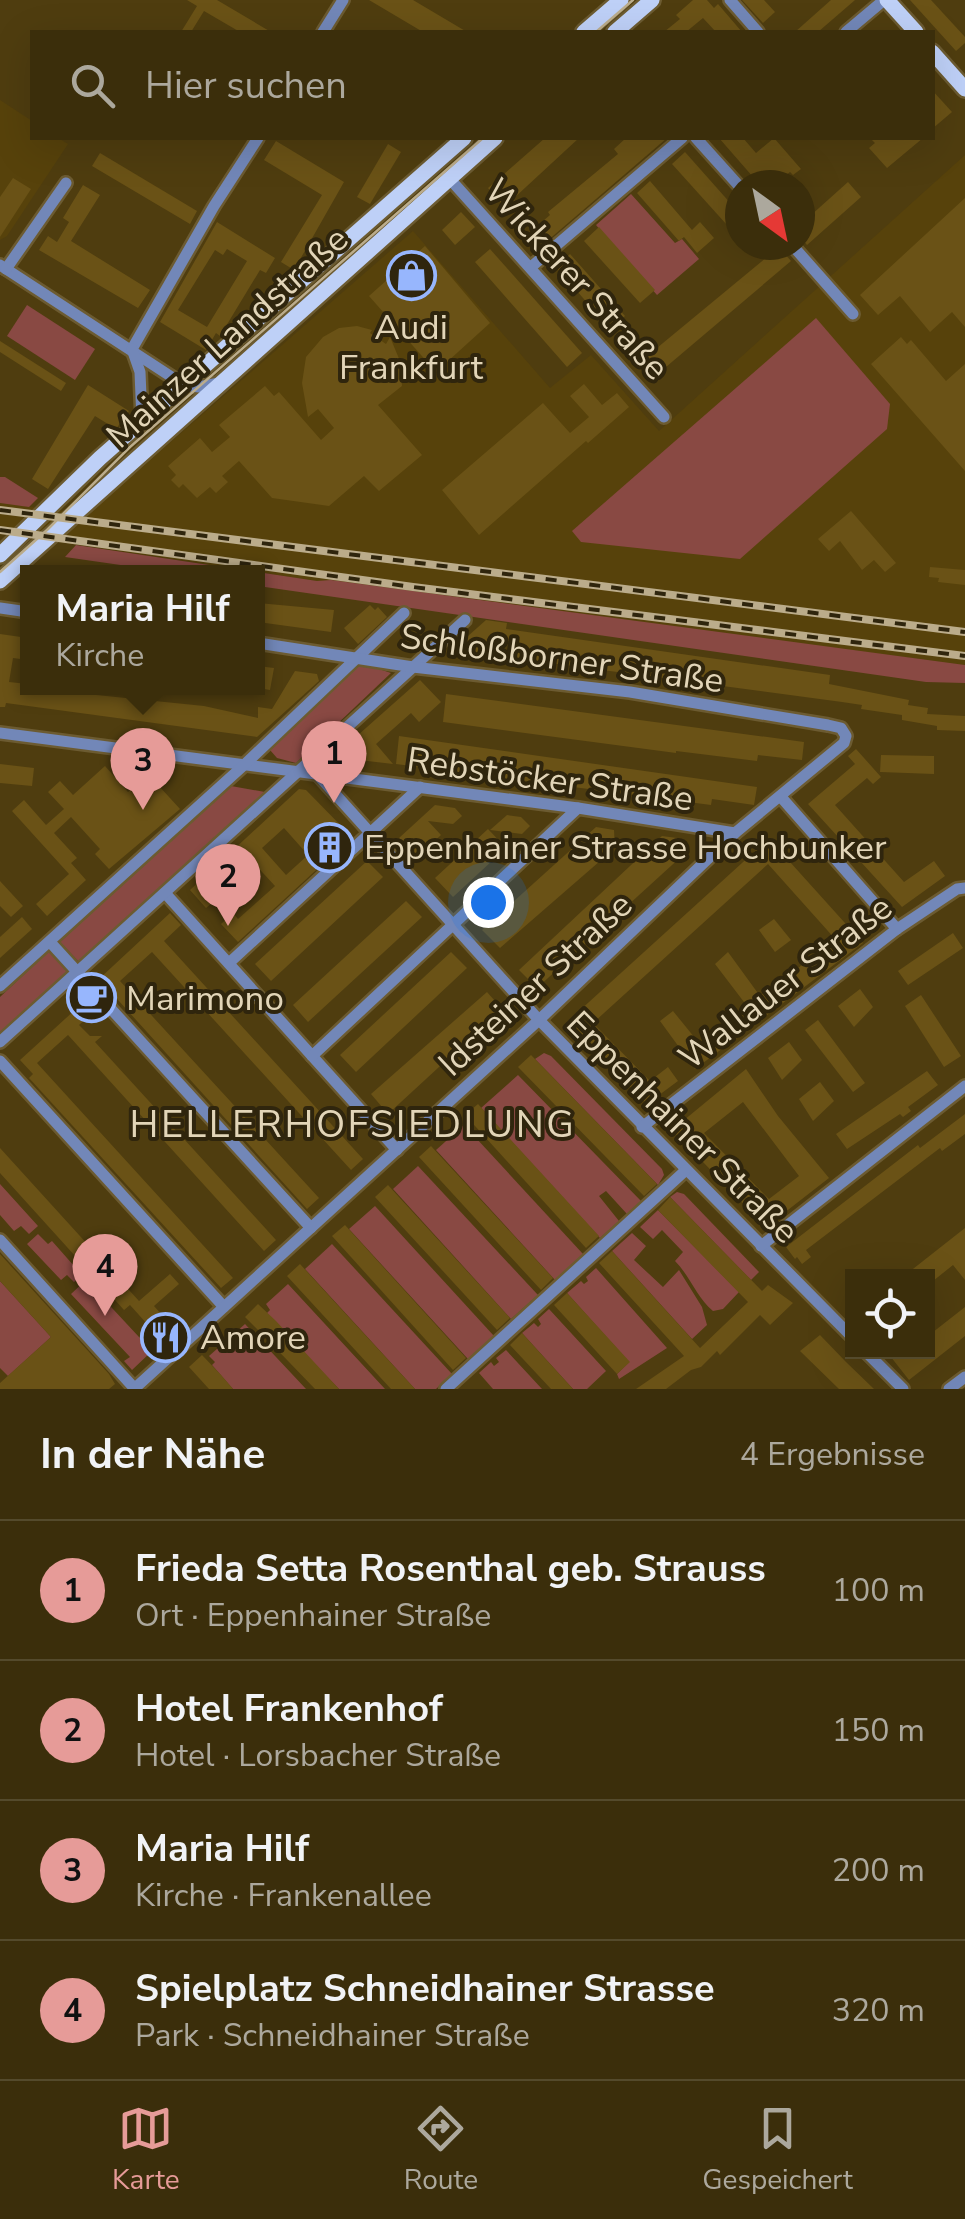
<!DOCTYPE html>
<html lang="de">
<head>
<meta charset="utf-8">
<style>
	:root { --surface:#3b2e0b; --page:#463a19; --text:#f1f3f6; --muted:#aca89d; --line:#544a2c; --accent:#e69b98 }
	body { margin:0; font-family:"Nunito Sans",sans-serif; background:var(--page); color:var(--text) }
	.controls { position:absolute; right:30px; bottom:30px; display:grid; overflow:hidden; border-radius:0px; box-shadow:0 10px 40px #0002 }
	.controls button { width:90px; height:90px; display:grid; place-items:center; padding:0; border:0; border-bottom:2px solid var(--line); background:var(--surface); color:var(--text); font:50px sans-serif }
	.compass { position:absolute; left:725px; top:170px; width:90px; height:90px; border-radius:50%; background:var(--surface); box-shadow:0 10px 40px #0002; rotate:147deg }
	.you { position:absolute; left:488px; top:902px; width:35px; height:35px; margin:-25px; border:8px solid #fff; border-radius:50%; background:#1a73e8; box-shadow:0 0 0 15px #1a73e833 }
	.badge { display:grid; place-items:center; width:65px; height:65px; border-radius:50%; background:var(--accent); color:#111; font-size:32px; font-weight:700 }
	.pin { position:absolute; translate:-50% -82px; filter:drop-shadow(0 2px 5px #0008) }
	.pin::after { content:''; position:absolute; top:52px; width:35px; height:30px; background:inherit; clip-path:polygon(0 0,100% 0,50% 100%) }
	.popup { position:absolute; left:20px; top:565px; width:245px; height:130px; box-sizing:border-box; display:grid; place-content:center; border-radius:0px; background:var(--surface); filter:drop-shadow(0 2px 8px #0005); font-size:32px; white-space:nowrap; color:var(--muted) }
	.popup b { font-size:38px; color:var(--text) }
	.popup::after { content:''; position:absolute; left:50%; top:100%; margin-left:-20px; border:20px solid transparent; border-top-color:var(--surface) }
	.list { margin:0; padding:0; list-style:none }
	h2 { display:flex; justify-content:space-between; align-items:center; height:130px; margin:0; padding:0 40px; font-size:42px }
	h2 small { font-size:32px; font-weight:400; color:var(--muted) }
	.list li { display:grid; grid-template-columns:65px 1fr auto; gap:30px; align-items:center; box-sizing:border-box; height:140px; padding:0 40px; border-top:2px solid var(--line) }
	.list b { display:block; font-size:38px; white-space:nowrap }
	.list p { margin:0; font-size:32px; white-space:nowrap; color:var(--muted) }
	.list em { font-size:32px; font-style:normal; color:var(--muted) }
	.icon { flex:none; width:55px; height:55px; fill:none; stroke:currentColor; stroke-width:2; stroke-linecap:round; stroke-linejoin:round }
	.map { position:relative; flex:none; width:965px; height:1389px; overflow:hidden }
	.search { position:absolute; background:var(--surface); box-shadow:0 10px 40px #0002; left:30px; right:30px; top:30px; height:110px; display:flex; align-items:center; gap:25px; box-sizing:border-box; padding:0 35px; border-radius:0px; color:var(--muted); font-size:38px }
	.sheet { height:690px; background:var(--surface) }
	nav { display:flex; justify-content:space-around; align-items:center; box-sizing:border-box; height:140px; border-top:2px solid var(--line); background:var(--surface); font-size:28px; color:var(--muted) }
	nav a { display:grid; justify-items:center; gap:5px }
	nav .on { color:var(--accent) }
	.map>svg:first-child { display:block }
</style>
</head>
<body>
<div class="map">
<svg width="965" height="1389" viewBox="0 0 965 1389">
	<rect width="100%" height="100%" fill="#4f3d0f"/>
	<!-- built -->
	<g fill="#57420b">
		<polygon points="0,100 32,121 32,138 58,138 68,144 7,236 0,240"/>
		<polygon points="965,155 965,665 317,581 0,533 0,503 88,514 413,231 550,388 591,355 659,431"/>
	</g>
	<!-- green -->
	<g fill="#894943">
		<polygon points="631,194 675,243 682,239 699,259 657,295 596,225"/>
		<polygon points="27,305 95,349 75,380 7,336"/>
		<polygon points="816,318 890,404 887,429 740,559 581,542 572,531"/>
		<polygon points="0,477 5,477 38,498 29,507 0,503"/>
		<polygon points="76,545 317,581 331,580 965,665 965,683 926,682 258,586 258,572 169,572 65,557"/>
		<polygon points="361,663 391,673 296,763 277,758 270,750"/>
		<polygon points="231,786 265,792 79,962 60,942"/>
		<polygon points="49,951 69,973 0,1035 0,997"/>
		<polygon points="544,1053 551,1056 662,1169 664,1175 658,1185 535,1059"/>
		<polygon points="518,1075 641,1201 627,1214 606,1191 599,1196 619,1221 600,1238 481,1108"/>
		<polygon points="464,1125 583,1254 555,1280 436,1150"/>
		<polygon points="418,1166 538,1295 511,1319 393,1189"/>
		<polygon points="0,1184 38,1226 29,1234 21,1226 14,1231 0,1215"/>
		<polygon points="677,1192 684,1194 759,1272 751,1280 670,1197"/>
		<polygon points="375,1206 494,1336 468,1359 349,1229"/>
		<path d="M658,1210L739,1292L723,1309L713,1311C697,1298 690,1276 675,1261L683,1252L662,1230L653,1239L640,1227Z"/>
		<polygon points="632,1233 646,1246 634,1260 663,1287 679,1270 702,1307 707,1325 692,1339 612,1251"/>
		<polygon points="38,1234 48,1244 52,1241 82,1275 74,1282 67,1275 61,1280 27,1244"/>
		<polygon points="332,1244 452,1374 436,1389 415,1389 305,1269"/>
		<polygon points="596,1268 667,1348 619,1379 617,1374 629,1362 567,1293 581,1281 584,1284 588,1281 586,1277"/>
		<polygon points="86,1280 152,1351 132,1370 124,1361 130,1357 71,1294"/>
		<polygon points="0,1281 51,1337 8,1376 0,1368"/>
		<polygon points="288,1284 385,1389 339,1389 266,1314 270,1310 266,1304"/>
		<polygon points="549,1309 606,1371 587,1389 573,1389 522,1333 534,1323 538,1327 541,1324 538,1319"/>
		<polygon points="245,1324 306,1389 233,1389 212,1365 215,1362 209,1356"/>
		<polygon points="506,1350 542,1389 493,1389 479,1373 491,1362 494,1366 499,1362 496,1358"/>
	</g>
	<!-- building -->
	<g fill="#6a5216" fill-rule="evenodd">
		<polygon points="187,0 217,0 271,32 240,32 204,11 191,32 181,32 197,6"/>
		<polygon points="369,0 413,0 467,32 423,32"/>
		<polygon points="693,0 707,0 714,8 718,4 742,32 716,32 703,18 686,32 664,32 680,19 676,15"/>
		<polygon points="742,0 764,0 775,12 763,23"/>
		<polygon points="831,0 855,0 818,32 795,32"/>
		<polygon points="910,0 931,0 965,37 965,43 956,51"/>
		<polygon points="932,90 952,112 932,129"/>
		<polygon points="545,138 579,138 513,199 516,202 507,210 488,188"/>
		<polygon points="626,138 667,138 539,248 527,235 550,215 548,212 618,154 614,149"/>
		<polygon points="719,138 743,138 756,153 774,138 801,169 793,175 790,172 774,185 760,185"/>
		<polygon points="870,138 923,138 887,168 869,148 875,143"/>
		<polygon points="276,141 344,182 294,270 281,262 322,195 264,160"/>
		<polygon points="388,144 401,152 370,204 357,197"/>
		<polygon points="685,152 740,214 727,225 672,164"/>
		<polygon points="100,153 197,211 190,224 92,166"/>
		<polygon points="13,178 31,189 0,237 0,197"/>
		<polygon points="650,181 692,230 700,222 714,238 697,253 684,237 679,241 637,193"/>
		<polygon points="848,182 861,197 807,245 800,236 800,225"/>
		<polygon points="83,185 100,195 71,241 150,290 138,308 39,250 48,236 57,242 69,222 63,218"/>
		<polygon points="965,198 965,327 952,312 930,332 900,296 878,315 860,295"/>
		<polygon points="461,212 475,227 455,245 442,230"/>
		<path d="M217,222L275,258L266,273L260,270L220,336L216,333L206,350L160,322ZM227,249L247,261L207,327L178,310L215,250L223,255Z"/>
		<polygon points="599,227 655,290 640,303 584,241"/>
		<polygon points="425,246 490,323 436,372 369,296"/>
		<polygon points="779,247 791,261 653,378 640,362"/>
		<polygon points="490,249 582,353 567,367 475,262"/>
		<polygon points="570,254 625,316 610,329 556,267"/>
		<polygon points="357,326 372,330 370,333 386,344 390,337 400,361 402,386 378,405 422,455 379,491 364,476 329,506 272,498 239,461 222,476 228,482 216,493 210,487 197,498 183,484 179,488 171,480 176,475 168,466 200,438 212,452 230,437 219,425 265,386 274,396 279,392 321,440 334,428 318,409 308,417 302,383 306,357 323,337 339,328"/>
		<polygon points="901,337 907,344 911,340 946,381 965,364 965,471 871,364"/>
		<polygon points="0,341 66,383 61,391 0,352"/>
		<polygon points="584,384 602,405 617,393 629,407 588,443 586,441 479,535 442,490 543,403 570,433 589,417 570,396"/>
		<polygon points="88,385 129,411 116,429 95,416 48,489 32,479"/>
		<polygon points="851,511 896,563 885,572 874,560 862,570 840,541 829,551 818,539"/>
		<polygon points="930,567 965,570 965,585 938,582 939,578 929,577"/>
		<polygon points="258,603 334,610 331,632 258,622"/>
		<polygon points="370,605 375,610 378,607 387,617 358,644 344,628"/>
		<polygon points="486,620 507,623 506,629 830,675 829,684 909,700 908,705 928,708 927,714 965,716 965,731 937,730 937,726 902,720 902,715 861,709 862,705 842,702 512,658 515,638 494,648 492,656 461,651 459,644"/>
		<polygon points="0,634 28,638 28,660 13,658 9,682 28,684 28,688 204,706 258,718 258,707 272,709 295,671 317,674 319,681 257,737 6,703 5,707 0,707"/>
		<polygon points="258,666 274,668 270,690 258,688"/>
		<polygon points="420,680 441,702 419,722 411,713 376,744 393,764 342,758 340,751"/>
		<polygon points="446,694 804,742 802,760 758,755 757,761 676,751 676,753 443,722"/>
		<polygon points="399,736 757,787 754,805 712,799 711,805 396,764"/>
		<polygon points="856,749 881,777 873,784 867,778 835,805 904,882 934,861 945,876 902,907 808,804 855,764 848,756"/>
		<polygon points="881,755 934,756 934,774 880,772"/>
		<polygon points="0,764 34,768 32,786 0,783"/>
		<polygon points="105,766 128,792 148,774 180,809 109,869 95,854 100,849 71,817 54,833 77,858 71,863 86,880 47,916 36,904 69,874 12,811 24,800 46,825 64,809 48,792 60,781 73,795"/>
		<path d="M299,789L306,790L352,837L238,942L221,924L233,913L238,919L275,886L250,859L213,893L218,898L206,908L190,890ZM284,828L308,855L286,875L262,848Z"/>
		<polygon points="435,805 455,808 462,816 453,824 428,821 441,835 417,857 399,838"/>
		<polygon points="507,815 521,817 530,826 522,834 490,830"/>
		<polygon points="596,827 614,830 615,848 500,948 482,930"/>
		<polygon points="488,829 506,848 453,897 435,878"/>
		<polygon points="662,836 677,838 683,855 537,988 519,970"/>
		<polygon points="765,842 772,842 863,943 695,1069 660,1021 673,1011 699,1043 747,1006 715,964 728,952 760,996 836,940 768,864 593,1023 650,1081 668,1067 678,1081 647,1104 567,1022"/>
		<polygon points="367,861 383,877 271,981 255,964"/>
		<polygon points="0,881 23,906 11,917 0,906"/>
		<polygon points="406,901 422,917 308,1022 293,1005"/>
		<polygon points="170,913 181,925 164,941 363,1159 351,1170 152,952 120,981 319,1198 307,1209 99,979"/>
		<polygon points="22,917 32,929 0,958 0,937"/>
		<polygon points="774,919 791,940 775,952 759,930"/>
		<polygon points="953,933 963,948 908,985 898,971"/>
		<polygon points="451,952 467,968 356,1072 340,1055"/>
		<polygon points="860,989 873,1007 854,1027 838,1006"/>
		<polygon points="487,992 502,1009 388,1114 371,1094"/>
		<polygon points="921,995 961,1056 944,1067 905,1006"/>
		<polygon points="88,998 98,1008 79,1025 90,1036 102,1036 95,1042 179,1134 190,1134 184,1139 276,1240 264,1251 68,1035 37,1063 233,1278 221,1288 29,1078 33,1074 20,1060"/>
		<polygon points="818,1020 865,1083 853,1092 805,1030"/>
		<polygon points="789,1042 802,1060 782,1080 768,1058"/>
		<polygon points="531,1055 657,1184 644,1196 518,1067"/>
		<path d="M746,1069L778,1116L829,1178L766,1227L672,1130ZM743,1102L799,1176L769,1199L704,1133Z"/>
		<polygon points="927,1071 938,1085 908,1107 911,1111 903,1117 900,1114 847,1149 836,1134"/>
		<polygon points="820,1082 834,1101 813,1121 799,1099"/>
		<polygon points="478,1104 599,1236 586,1248 465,1115"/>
		<polygon points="965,1114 965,1134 942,1151 940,1148 806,1250 811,1257 802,1264 797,1257 795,1259 786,1247 918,1145 920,1148"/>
		<polygon points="431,1146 553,1278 541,1290 419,1157"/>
		<polygon points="0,1148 139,1301 170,1274 179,1284 154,1306 179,1334 166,1345 130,1305 124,1310 0,1173"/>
		<polygon points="388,1185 510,1318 497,1330 375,1197"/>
		<polygon points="670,1197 762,1291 768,1285 793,1303 770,1325 760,1315 720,1355 717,1351 701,1367 691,1370 666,1389 636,1389 684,1356 599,1263 612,1251 700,1348 748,1302 658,1210"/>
		<polygon points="345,1225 466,1358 453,1370 332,1236"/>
		<polygon points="965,1228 965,1280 953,1265 928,1285 928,1276 904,1276"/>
		<polygon points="0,1254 109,1374 115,1384 109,1389 0,1389 0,1383 51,1337 0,1281"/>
		<polygon points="300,1264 332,1299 415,1389 391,1389 287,1276"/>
		<polygon points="567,1293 630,1362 617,1374 554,1305"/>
		<polygon points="258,1304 276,1321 339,1389 315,1389 262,1334 245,1317"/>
		<polygon points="965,1307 965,1336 909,1380 887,1352 928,1352 928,1336"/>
		<polygon points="522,1333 541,1354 573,1389 551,1389 510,1345"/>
		<polygon points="820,1335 846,1362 874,1389 839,1389 800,1351"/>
		<polygon points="202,1355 221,1375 233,1389 209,1389 189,1367"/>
	</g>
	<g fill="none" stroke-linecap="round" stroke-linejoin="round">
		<defs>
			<g id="minor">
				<polyline points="730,0 758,32"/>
				<polyline points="323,32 343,0"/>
				<polyline points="846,32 884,0"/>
				<polyline points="696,138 740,187"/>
				<polyline points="449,178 664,417"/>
				<polyline points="792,245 853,314"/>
				<polyline points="0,265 184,385 199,387 219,383"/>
				<polyline points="531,267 682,138"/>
				<polyline points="6,269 66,183"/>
				<polyline points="132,349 214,206 258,138"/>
				<polyline points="132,349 140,372 142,421"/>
				<polyline points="0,608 28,612"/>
				<polyline points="0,733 578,808 735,833"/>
				<polyline points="318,775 539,1020 852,1337"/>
				<polyline points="781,797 897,929"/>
				<polyline points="165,893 397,1150"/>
				<polyline points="50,942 311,1228"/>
				<polyline points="229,963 420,787"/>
				<polyline points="0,986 243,766 404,613"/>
				<polyline points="0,1042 465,620"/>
				<polyline points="312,1056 578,808"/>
				<polyline points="0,1061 224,1307"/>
				<polyline points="642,1127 897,929 957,889 965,888"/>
				<polyline points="0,1240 135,1389"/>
				<polyline points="761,1246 965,1086"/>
				<polyline points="866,1352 903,1389"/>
				<polyline points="134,1389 539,1020 735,833 844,743 846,736 841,728 828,725 630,692 413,667 258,643"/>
				<polyline points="446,1389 686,1170"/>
				<polyline points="949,1389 965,1377"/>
			</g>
			<g id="major">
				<polyline points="887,0 916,32"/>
				<polyline points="584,32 621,0"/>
				<polyline points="615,32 652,0"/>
				<polyline points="932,52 965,89"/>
				<polyline points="0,555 100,458 464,138"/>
				<polyline points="0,581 495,138"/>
			</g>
		</defs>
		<!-- minor casing -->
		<use href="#minor" stroke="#6c5b31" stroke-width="16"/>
		<!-- major casing -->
		<use href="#major" stroke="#6c5b31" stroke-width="20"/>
		<!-- minor -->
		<use href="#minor" stroke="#7287b8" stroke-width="11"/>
		<!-- major -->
		<use href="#major" stroke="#bed0f7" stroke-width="15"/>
		<!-- tram -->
		<g stroke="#bbac8b" stroke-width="2.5">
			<polyline points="596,32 633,0"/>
			<polyline points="0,572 47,530 130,447 483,138"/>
		</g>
		<defs>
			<g id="rail">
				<polyline points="0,510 965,632"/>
				<polyline points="0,530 413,587 965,656"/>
			</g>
		</defs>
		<!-- rail casing -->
		<use href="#rail" stroke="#bbac8b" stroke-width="8"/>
		<!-- rail -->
		<use href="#rail" stroke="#2f250d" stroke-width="4" stroke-dasharray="11" stroke-linecap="butt"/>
	</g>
	<!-- icons -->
	<defs>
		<symbol id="shop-ring" viewBox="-11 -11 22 22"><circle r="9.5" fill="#2f250d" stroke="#97b6fd" stroke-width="1.5"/><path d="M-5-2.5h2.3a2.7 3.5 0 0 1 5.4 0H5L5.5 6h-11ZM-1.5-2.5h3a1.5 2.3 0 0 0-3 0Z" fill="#97b6fd"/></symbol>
		<symbol id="building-ring" viewBox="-11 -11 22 22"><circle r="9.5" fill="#2f250d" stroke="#97b6fd" stroke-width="1.5"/><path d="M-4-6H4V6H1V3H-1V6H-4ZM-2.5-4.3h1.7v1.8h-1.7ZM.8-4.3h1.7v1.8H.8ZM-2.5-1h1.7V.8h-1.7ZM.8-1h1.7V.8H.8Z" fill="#97b6fd"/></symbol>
		<symbol id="cafe-ring" viewBox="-11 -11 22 22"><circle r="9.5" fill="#2f250d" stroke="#97b6fd" stroke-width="1.5"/><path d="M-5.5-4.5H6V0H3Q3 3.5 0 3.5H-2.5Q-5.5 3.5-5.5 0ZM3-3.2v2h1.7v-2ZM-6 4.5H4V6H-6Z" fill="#97b6fd"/></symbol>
		<symbol id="restaurant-ring" viewBox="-11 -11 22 22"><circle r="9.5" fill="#2f250d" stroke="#97b6fd" stroke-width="1.5"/><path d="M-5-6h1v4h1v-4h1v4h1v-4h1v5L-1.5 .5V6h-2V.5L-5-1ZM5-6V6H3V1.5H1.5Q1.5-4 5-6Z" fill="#97b6fd"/></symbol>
	</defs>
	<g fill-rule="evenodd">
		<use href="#shop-ring" x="384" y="248" width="55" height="55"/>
		<use href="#building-ring" x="302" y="820" width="55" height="55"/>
		<use href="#cafe-ring" x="64" y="970" width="55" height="55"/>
		<use href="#restaurant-ring" x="138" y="1310" width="55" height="55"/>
	</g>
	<g text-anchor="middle" stroke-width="8" stroke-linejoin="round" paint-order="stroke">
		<!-- street labels -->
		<g font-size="35" fill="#e2d5b8" stroke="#2f250d">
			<text transform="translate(577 279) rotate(48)" y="12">Wickerer Straße</text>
			<text transform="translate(227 337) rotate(-42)" y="12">Mainzer Landstraße</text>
			<text transform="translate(562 658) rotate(8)" y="12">Schloßborner Straße</text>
			<text transform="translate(550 779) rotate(8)" y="12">Rebstöcker Straße</text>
			<text transform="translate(785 982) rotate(-38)" y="12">Wallauer Straße</text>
			<text transform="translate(535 984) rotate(-43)" y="12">Idsteiner Straße</text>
			<text transform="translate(683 1127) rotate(45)" y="12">Eppenhainer Straße</text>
		</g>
		<!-- poi labels -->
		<g font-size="35" fill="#e2d5b8" stroke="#2f250d" text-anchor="start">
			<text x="411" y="339" text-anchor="middle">Audi<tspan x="411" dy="40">Frankfurt</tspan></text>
			<text x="364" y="859">Eppenhainer Strasse Hochbunker</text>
			<text x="126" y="1010">Marimono</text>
			<text x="200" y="1349">Amore</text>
		</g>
		<!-- neighbourhood labels -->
		<g font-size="38" letter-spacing="2.5" fill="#e2d5b8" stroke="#2f250d">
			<text x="353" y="1137">HELLERHOFSIEDLUNG</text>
		</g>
	</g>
</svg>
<div class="controls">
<button><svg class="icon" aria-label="locate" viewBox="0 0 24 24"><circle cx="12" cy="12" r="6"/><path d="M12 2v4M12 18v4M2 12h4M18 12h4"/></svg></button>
</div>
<svg class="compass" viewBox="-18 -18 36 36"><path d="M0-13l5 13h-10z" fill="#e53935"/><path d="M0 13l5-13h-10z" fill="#aca89d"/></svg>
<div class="you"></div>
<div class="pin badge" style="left:334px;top:803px">1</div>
<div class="pin badge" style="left:228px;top:926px">2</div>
<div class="pin badge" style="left:143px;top:810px">3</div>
<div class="popup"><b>Maria Hilf</b>Kirche</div>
<div class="pin badge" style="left:105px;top:1316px">4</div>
<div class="search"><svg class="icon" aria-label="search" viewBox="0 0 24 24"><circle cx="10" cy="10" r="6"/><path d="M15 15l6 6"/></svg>Hier suchen</div>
</div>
<section class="sheet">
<h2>In der Nähe<small>4 Ergebnisse</small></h2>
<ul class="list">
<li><span class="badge">1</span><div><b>Frieda Setta Rosenthal geb. Strauss</b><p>Ort · Eppenhainer Straße</p></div><em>100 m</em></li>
<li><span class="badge">2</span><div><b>Hotel Frankenhof</b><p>Hotel · Lorsbacher Straße</p></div><em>150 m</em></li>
<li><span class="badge">3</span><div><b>Maria Hilf</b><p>Kirche · Frankenallee</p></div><em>200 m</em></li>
<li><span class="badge">4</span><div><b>Spielplatz Schneidhainer Strasse</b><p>Park · Schneidhainer Straße</p></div><em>320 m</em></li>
</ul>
</section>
<nav>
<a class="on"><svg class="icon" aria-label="map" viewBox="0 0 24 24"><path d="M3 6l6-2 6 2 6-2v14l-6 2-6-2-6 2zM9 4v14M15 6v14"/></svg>Karte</a>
<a><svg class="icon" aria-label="directions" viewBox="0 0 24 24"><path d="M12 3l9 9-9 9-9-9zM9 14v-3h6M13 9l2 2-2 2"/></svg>Route</a>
<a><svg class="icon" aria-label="saved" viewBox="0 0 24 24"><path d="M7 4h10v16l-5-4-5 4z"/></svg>Gespeichert</a>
</nav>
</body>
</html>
